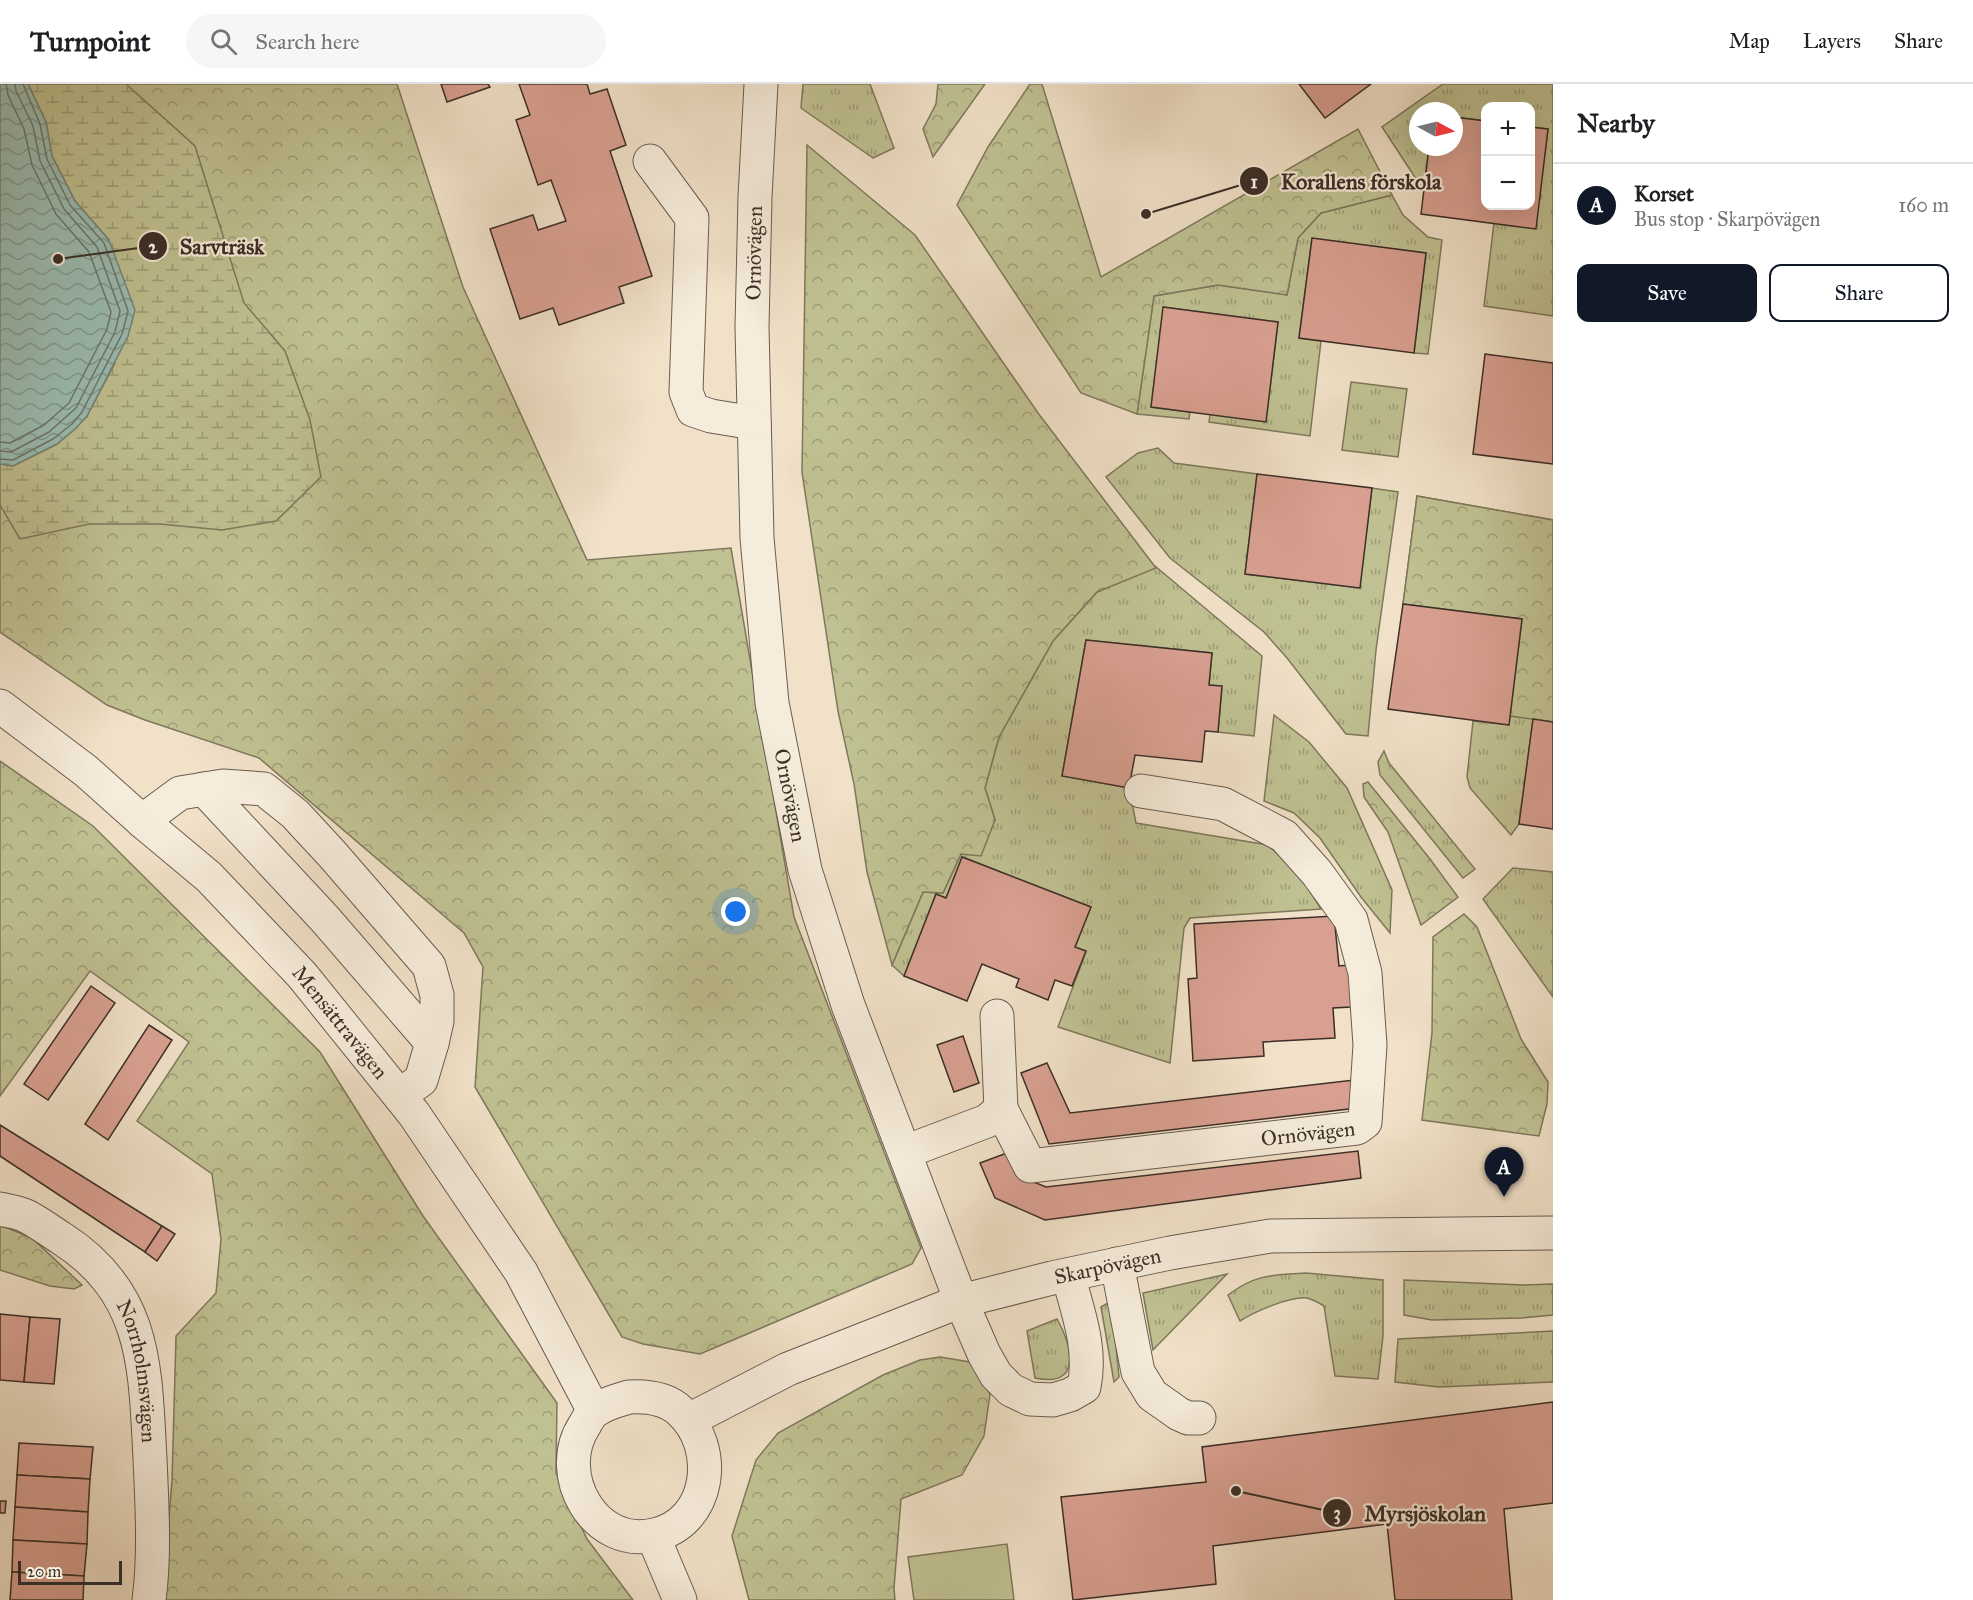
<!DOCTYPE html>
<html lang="en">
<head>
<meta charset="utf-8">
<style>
	:root { --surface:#fff; --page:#f6f6f6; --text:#202124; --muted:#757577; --line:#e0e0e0; --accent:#111827 }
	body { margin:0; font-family:"IM FELL Great Primer",serif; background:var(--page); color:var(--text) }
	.controls { position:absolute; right:18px; top:18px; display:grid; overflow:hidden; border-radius:12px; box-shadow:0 6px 24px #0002 }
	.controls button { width:54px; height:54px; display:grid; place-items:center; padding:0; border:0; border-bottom:2px solid var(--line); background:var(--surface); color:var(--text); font:30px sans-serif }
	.compass { position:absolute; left:1409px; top:18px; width:54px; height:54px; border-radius:50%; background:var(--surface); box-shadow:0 6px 24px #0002; rotate:97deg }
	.scale { position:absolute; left:18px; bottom:15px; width:104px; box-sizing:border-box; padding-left:6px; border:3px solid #3c2f28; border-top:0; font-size:16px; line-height:21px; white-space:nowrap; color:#3c2f28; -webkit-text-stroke:4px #f6ecdb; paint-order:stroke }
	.you { position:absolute; left:736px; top:828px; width:21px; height:21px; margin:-15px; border:4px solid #fff; border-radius:50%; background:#1a73e8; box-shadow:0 0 0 9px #1a73e833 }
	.badge { display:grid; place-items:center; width:39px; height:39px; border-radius:50%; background:var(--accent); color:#fff; font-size:20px; font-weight:700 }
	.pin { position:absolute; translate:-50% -50px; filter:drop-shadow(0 2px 3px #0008) }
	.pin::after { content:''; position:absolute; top:32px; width:21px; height:18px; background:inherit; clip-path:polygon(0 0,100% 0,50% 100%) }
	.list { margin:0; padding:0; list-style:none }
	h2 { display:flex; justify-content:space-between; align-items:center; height:78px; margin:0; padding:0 24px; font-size:26px }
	h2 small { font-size:20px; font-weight:400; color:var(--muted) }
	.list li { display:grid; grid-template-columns:39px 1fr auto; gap:18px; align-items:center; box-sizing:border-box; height:84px; padding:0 24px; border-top:2px solid var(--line) }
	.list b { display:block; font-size:22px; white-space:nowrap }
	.list p { margin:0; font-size:20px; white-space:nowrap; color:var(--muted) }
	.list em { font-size:20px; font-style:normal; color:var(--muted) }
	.actions { display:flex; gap:12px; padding:18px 24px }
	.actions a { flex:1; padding:14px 0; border:2px solid var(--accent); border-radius:12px; text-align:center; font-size:21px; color:var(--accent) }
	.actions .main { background:var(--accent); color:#fff }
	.icon { flex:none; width:33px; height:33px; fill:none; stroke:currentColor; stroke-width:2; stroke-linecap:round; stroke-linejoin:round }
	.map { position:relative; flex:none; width:1553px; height:1516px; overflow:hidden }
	header { display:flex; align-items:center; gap:36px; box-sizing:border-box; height:84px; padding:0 30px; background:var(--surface); border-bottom:2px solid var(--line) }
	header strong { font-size:28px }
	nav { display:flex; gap:33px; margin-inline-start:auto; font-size:21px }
	.search { width:420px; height:54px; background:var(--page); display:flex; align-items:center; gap:15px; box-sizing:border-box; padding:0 21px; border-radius:33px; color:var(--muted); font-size:22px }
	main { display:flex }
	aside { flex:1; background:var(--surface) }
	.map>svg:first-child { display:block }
</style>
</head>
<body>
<header>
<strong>Turnpoint</strong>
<div class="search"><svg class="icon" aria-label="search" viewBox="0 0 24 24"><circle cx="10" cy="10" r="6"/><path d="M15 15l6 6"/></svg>Search here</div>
<nav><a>Map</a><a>Layers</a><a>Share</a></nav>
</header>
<main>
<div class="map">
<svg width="1553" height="1516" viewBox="0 0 1553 1516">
	<defs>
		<pattern id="grass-tufts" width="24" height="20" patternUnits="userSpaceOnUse" patternTransform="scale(1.5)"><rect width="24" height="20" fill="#c0c192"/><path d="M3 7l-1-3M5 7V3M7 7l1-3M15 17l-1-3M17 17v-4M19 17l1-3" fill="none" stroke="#9d9d77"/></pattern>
		<pattern id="forest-crowns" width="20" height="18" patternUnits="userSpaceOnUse" patternTransform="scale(1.5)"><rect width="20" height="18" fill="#c0c192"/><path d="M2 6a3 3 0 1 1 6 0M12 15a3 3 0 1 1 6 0" fill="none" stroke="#9d9d77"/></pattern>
		<pattern id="wetland-marsh" width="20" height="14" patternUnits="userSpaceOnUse" patternTransform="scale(1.5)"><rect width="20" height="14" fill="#c0c192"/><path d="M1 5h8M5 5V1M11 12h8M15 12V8" fill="none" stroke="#9d9d77"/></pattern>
		<pattern id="water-waves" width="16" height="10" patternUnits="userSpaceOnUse" patternTransform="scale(1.5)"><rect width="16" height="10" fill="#9bbeb4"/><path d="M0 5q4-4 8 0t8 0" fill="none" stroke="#809b92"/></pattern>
	</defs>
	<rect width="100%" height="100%" fill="#f1e1c8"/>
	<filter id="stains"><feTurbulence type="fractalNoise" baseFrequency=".00333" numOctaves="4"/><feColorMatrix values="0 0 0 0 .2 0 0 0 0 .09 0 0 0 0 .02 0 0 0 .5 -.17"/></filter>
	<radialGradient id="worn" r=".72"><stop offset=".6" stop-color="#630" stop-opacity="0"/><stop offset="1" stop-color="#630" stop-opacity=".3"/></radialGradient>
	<!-- grass -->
	<g fill="url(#grass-tufts)" stroke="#7e785d" stroke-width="1.5">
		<polygon points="803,0 870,0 894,64 873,74 801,24"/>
		<polygon points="1443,0 1553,0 1553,232 1484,222 1494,139 1535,144 1548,45 1531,43 1530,22 1486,22 1485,37 1454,33 1454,27 1418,27 1418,63 1429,63 1424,107 1382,43"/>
		<polygon points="1392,111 1403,131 1428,153 1442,156 1428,270 1414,269 1426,169 1312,155 1299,254 1321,257 1310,352 1209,338 1210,330 1266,337 1278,238 1164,223 1151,323 1190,328 1189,335 1137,330 1154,212 1218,201 1287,211 1298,154 1321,129"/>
		<polygon points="1351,298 1407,305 1398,373 1342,366"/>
		<polygon points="1158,364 1174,379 1257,390 1245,490 1359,504 1372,404 1398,408 1376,566 1368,652 1346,650 1287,574 1264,548 1170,474 1106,393 1138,369"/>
		<polygon points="1417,412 1553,436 1553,486 1519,740 1511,751 1470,704 1467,693 1473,637 1509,641 1522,536 1403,520"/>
		<polygon points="1155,482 1262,572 1254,652 1218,648 1222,603 1209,601 1212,569 1086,556 1062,692 1129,704 1136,739 1268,761 1299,790 1321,825 1190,834 1184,844 1170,979 1058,943 1086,868 1075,863 1091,823 963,773 946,814 936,810 904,892 892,881 923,808 943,809 961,770 995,736 985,704 999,653 1053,557 1097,508"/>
		<polygon points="1274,631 1309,658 1347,704 1392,806 1390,849 1361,813 1320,754 1294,729 1264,717"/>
		<polygon points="1384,667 1389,679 1475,785 1463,794 1380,691 1378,678"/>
		<polygon points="1513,784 1553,788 1553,913 1483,815"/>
		<path d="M1306,1189L1383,1196V1252L1378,1295L1335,1292L1324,1222C1319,1219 1312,1215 1307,1214C1290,1212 1254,1228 1240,1237L1228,1211C1256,1190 1272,1191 1306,1189Z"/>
		<polygon points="1227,1190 1153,1266 1143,1209"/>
		<polygon points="1404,1196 1523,1201 1553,1200 1553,1231 1522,1234 1432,1236 1404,1231"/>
		<polygon points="1108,1219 1115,1252 1119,1293 1114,1298 1101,1223"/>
		<path d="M1057,1235C1072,1262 1083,1304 1035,1294L1027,1247Z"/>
		<polygon points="1553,1247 1553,1298 1439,1303 1395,1298 1398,1255"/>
	</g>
	<!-- forest -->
	<g fill="url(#forest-crowns)" stroke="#7e785d" stroke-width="1.5">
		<polygon points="28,0 397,0 463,203 587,476 731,464 794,833 921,1164 912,1180 700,1270 643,1260 622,1253 475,1003 483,883 464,849 259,674 145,636 107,621 0,548 0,380 13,382 46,38"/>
		<polygon points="938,0 985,0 933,73 923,45 936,20"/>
		<polygon points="1030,0 1042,0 1101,193 1358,45 1392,111 1321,129 1298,154 1287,211 1218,201 1154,212 1137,330 1081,309 957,121 988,63"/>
		<polygon points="807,61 915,151 1038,329 1156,484 1097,508 1053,557 999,653 985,704 995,736 981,772 961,770 943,809 923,808 892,881 867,788 854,700 838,627 802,388"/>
		<polygon points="1417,412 1553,436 1553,638 1510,632 1522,535 1403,520"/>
		<polygon points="0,677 93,742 320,968 423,1132 557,1319 556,1389 587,1455 633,1516 162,1516 172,1397 176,1252 216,1209 221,1155 212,1090 137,1037 189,958 90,887 0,1012"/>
		<polygon points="1368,698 1430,775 1458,813 1421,841 1388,748 1364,713 1363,700"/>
		<polygon points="1464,830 1477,843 1521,955 1548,998 1547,1020 1539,1052 1422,1036 1432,949 1433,853"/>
		<polygon points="0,1141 32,1154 82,1201 74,1205 50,1202 0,1186"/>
		<polygon points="940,1273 970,1278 990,1310 984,1352 962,1391 901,1415 894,1504 895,1516 749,1516 732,1452 756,1376 778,1349 883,1291 920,1276"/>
	</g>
	<!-- wetland -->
	<polygon fill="url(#wetland-marsh)" stroke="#7e785d" stroke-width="1.5" points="28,0 126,0 195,62 244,219 285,267 310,336 321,393 276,437 222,446 160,440 89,440 20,455 0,421 0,380 13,382 57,360 76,344 87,332 115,279 109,156 75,117 52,72 46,38"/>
	<!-- pitch -->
	<polygon fill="#c0c192" stroke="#7e785d" stroke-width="1.5" points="1007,1460 1014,1516 914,1516 908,1473"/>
	<!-- water -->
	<polygon fill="url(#water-waves)" stroke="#75857c" stroke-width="1.5" points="0,0 28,0 46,38 52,72 75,117 109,156 135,226 128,252 87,332 76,344 57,360 13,382 0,380"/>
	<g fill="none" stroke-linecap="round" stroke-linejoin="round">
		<!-- shore -->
		<g stroke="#6c766e" stroke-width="1.5">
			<polyline points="0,358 10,359 44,341 69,319 107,245 111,228 89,168 56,130 32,81 24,45 8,11 6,0"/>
			<polyline points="0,367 11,368 49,348 76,324 115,248 120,227 97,163 64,125 40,77 33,42 16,7 15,0"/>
			<polyline points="0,375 13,376 53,355 72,340 82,328 122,250 128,227 104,159 70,121 47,75 40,40 23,0"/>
		</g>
	</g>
	<!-- building -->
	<g fill="#d9a091" stroke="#3c2f28" stroke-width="1.5">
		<polygon points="441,0 488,0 490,3 447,18"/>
		<polygon points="519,0 587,0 590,10 607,5 626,61 610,67 652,192 619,203 624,219 559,241 553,224 520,235 490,145 533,131 538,146 566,137 551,96 538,101 516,36 530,31"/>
		<polygon points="1299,0 1371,0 1325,34"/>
		<polygon points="1454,33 1486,37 1486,122 1530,122 1530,43 1548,45 1536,145 1421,130 1429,63 1454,63"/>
		<polygon points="1312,154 1426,169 1414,269 1299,254"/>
		<polygon points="1163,223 1278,238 1266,338 1151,323"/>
		<polygon points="1485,270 1553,279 1553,380 1473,370"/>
		<polygon points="1257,390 1372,404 1360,504 1245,490"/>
		<polygon points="1403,520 1522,535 1509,641 1388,625"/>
		<polygon points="1086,556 1212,569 1209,601 1222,602 1218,648 1205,647 1202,678 1135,671 1129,704 1062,692"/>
		<polygon points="1533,635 1553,638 1553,745 1519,740"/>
		<polygon points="962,773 1091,823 1075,863 1086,867 1072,902 1055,896 1048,916 1016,903 1019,895 982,880 967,917 904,892 936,810 946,814"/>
		<polygon points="1334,832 1339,882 1349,881 1351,923 1333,924 1335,954 1263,958 1264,972 1193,977 1188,895 1197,894 1194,840"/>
		<polygon points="91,902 115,919 48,1016 24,1000"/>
		<polygon points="149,941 172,956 108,1056 85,1040"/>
		<polygon points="963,952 979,999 954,1008 937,961"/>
		<polygon points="1047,979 1070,1029 1354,996 1357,1024 1049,1060 1021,989"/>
		<polygon points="0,1041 162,1142 145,1168 0,1072"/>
		<polygon points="1358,1067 1361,1094 1045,1136 995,1114 980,1079 1007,1069 1016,1091 1046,1103"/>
		<polygon points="162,1142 175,1150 157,1177 145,1168"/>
		<polygon points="0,1230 30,1233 24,1298 0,1296"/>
		<polygon points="30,1233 60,1235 54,1300 24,1298"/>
		<polygon points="1553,1318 1553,1419 1504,1425 1512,1516 1395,1516 1387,1440 1213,1462 1216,1500 1073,1516 1061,1413 1206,1398 1202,1363"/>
		<polygon points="19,1359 93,1363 90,1395 17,1391"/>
		<polygon points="17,1391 90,1395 88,1428 15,1423"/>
		<polygon points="0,1417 6,1417 5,1429 0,1429"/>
		<polygon points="15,1423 88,1428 87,1460 13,1456"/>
		<polygon points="13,1456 87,1460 84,1492 12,1488"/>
		<polygon points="12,1488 84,1492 83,1516 10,1516"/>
	</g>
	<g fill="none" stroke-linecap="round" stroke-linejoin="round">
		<defs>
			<g id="minor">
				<path id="s1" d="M761,0L755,113L752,243L757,454L772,619L805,786L848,921L961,1217L984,1270L996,1291L1011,1306L1030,1315L1053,1316L1070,1311L1084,1303C1092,1264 1078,1229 1068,1191"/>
				<polyline points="650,77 692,134 686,308 693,326 711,332 754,339"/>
				<path id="s2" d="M0,622L86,687L142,737L209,793L302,891L414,1030L521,1188L594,1327"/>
				<polyline points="204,705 325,835 432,959"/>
				<polyline points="142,737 180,709 223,702 264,705 295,730 332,770 429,882 437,911 437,937 432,959 421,996 400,1011"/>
				<polyline points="997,932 1001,1025"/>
				<path id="s3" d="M905,1068L987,1037L1001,1025L1030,1082L1357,1044L1365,1038L1370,961L1365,889L1351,836L1317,789L1284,752L1223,720L1141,707"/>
				<path id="s4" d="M0,1125C8,1127 18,1128 26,1132C38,1138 50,1147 61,1154C147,1209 145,1283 150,1375C152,1421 155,1470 149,1516"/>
				<polyline points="1117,1180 1138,1288 1152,1311 1179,1330 1188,1334 1199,1334"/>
				<path d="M629,1313C646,1312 666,1314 680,1327C720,1363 711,1439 654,1451C594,1465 553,1390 584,1342C587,1337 590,1330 595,1327C604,1320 618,1316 629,1313Z"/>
				<path id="s5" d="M689,1336L788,1285L961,1217L1052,1194L1170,1169L1270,1152L1553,1149"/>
				<polyline points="653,1452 680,1516"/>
			</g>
		</defs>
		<!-- minor casing -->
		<use href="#minor" stroke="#695c50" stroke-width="35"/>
		<!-- minor -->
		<use href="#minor" stroke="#f6ecdb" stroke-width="33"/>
	</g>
	<g text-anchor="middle" stroke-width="4.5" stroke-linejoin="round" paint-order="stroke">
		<!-- street labels -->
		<g font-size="21" fill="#3c2f28" stroke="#f6ecdb">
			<text transform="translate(754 169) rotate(-89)" y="7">Ornövägen</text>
			<text dy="7" stroke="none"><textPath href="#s1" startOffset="714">Ornövägen</textPath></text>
			<text dy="7" stroke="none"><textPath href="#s2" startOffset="466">Mensättravägen</textPath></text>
			<text dy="7" stroke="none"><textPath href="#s3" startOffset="450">Ornövägen</textPath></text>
			<text dy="7" stroke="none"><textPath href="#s5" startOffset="448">Skarpövägen</textPath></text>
			<text dy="7" stroke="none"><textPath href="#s4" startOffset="230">Norrholmsvägen</textPath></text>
		</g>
	</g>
	<!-- callouts -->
	<path fill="none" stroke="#3c2f28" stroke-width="2" d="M1146 130L1254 97M58 175L153 162M1236 1407L1337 1429"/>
	<g fill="#3c2f28" stroke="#f6ecdb" stroke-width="2">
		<circle cx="1146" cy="130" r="6"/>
		<circle cx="58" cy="175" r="6"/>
		<circle cx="1236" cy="1407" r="6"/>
		<circle cx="1254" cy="97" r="15"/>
		<circle cx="153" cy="162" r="15"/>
		<circle cx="1337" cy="1429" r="15"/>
	</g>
	<g font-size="18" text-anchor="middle" font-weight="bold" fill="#fff">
		<text x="1254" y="104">1</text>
		<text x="153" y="169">2</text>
		<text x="1337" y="1435">3</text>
	</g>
	<g font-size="22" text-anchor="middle" font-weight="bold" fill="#3c2f28" stroke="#f6ecdb" stroke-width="4.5" stroke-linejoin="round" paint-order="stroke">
		<text x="1361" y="105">Korallens förskola</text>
		<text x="222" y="170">Sarvträsk</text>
		<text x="1425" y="1437">Myrsjöskolan</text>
	</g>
	<rect width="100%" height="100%" filter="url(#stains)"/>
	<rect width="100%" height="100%" fill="url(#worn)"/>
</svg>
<div class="controls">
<button>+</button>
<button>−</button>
</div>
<svg class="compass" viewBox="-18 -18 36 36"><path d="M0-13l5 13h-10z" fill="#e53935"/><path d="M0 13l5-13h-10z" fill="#757577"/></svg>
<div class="scale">20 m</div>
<div class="you"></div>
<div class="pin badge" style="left:1504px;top:1113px">A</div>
</div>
<aside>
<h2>Nearby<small></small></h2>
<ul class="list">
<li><span class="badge">A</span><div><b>Korset</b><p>Bus stop · Skarpövägen</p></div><em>160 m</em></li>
</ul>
<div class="actions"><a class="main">Save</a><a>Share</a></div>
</aside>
</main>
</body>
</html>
